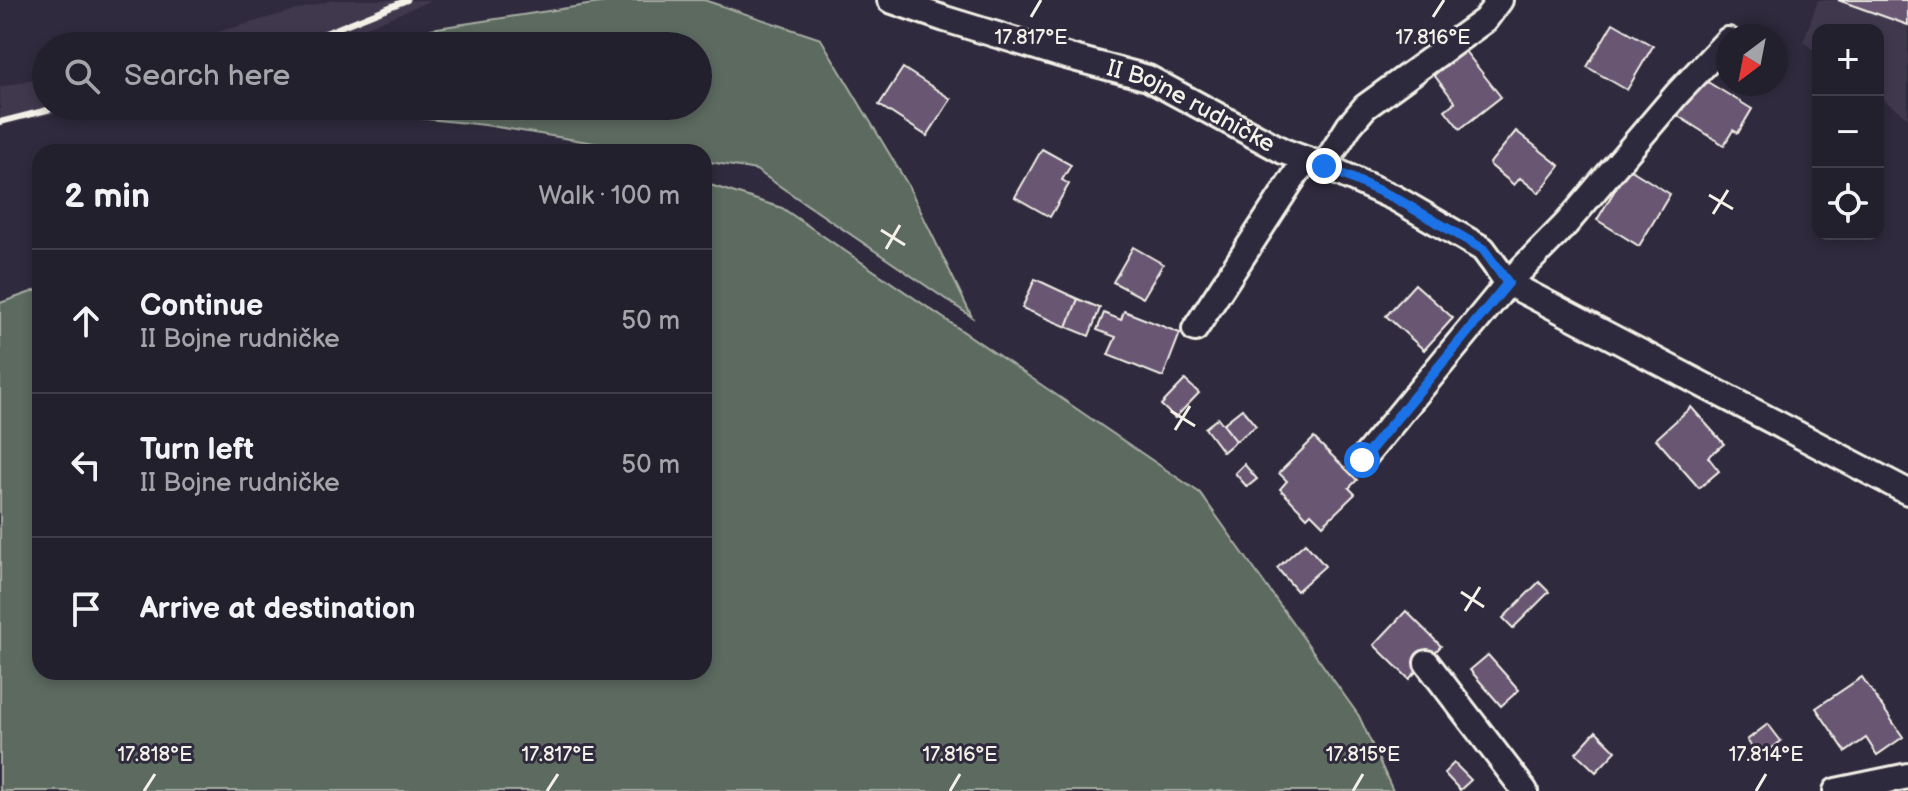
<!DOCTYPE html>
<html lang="en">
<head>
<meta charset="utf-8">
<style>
	:root { --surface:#23202e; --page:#2f2d3a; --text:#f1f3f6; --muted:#a3a3aa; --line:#403e4a }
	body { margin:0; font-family:"Balsamiq Sans",sans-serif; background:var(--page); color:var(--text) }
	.controls { position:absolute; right:24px; top:24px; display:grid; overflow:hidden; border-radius:16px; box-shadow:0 4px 12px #0003 }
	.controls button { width:72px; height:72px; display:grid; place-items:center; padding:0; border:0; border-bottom:2px solid var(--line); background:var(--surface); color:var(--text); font:40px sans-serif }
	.compass { position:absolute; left:1716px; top:24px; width:72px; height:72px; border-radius:50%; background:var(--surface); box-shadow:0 4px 12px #0003; rotate:212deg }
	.stop { position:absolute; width:24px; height:24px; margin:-18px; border:6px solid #1a73e8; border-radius:50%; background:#fff }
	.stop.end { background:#1a73e8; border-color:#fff; box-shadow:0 2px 8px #0008 }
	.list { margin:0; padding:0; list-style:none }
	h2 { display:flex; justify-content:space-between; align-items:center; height:104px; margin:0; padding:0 32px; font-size:34px }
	h2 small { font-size:26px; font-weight:400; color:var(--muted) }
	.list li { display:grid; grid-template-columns:52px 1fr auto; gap:24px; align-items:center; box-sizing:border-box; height:144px; padding:0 32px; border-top:2px solid var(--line) }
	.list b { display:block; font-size:30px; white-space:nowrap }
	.list p { margin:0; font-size:26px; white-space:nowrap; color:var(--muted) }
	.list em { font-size:26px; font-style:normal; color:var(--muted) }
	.icon { flex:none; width:44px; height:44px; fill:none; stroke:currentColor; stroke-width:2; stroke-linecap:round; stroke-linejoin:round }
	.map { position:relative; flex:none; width:1908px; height:791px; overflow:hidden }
	.search { position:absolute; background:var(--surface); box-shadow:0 4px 12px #0003; left:32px; top:32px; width:680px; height:88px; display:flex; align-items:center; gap:20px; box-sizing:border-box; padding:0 28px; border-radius:44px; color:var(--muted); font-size:30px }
	.panel { position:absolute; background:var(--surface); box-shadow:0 4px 12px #0003; left:32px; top:144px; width:680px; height:536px; border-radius:24px }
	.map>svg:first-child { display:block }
</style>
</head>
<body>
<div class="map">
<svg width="1908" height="791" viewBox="0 0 1908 791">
	<rect width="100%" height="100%" fill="#2f2a3d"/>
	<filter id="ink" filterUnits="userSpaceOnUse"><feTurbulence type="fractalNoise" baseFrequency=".0125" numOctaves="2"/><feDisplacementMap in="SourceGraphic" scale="16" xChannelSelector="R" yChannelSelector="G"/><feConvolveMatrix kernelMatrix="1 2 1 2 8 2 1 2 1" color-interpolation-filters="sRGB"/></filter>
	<g filter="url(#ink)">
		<!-- built -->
		<g fill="#40384d">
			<polygon points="332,0 432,0 341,38 313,46 167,46"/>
			<polygon points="1818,0 1908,0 1908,118 1878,96 1878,30 1818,30 1818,53 1803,42"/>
			<polygon points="46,77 46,106 86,106 0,126 0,87"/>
		</g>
		<!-- green -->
		<g fill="#5b6a61" stroke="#a8aea4" stroke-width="2">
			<polygon points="620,0 704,0 821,39 908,185 972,317 756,170 704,161 704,152 648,152 485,125 332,109 336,106 698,106 698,46 410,46 431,29"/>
			<polygon points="704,183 782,208 1200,493 1359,716 1393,791 0,791 0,303 40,289 40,672 704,672"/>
		</g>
		<!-- building -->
		<g fill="#675773" stroke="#f4f1e8" stroke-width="2">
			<polygon points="1838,0 1908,0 1908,25"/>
			<polygon points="1613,23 1653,46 1627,90 1587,67"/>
			<polygon points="1465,51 1501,97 1460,129 1445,110 1455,102 1434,75"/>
			<polygon points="903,68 951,99 927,136 879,105"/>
			<polygon points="1701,78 1752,109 1738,133 1733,130 1724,145 1678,116"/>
			<polygon points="1516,131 1560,166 1539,193 1520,178 1514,185 1489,164"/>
			<polygon points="1042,149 1071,165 1062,180 1069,184 1050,217 1015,197"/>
			<polygon points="1628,168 1670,194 1639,246 1597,220"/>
			<polygon points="1133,247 1163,264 1143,298 1113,282"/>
			<polygon points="1035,279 1078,299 1067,327 1022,308"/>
			<polygon points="1415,284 1453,318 1424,350 1386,316"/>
			<polygon points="1078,299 1100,308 1089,336 1067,327"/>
			<polygon points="1124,311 1180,333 1163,377 1108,355 1116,337 1097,330 1104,313 1121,320"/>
			<polygon points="1185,380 1199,393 1175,418 1161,405"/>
			<polygon points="1691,407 1724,444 1708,457 1719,471 1699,488 1656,439"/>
			<polygon points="1242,409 1256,426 1236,441 1223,424"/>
			<polygon points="1218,418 1236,441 1223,452 1205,428"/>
			<polygon points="1314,438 1357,480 1349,488 1355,494 1323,525 1311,513 1307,517 1280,489 1287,481 1279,473"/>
			<polygon points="1244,464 1257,479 1247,487 1235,473"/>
			<polygon points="1305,543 1325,566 1297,591 1277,568"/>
			<polygon points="1539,582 1549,592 1513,628 1503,618"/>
			<polygon points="1406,611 1441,646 1409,679 1374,645"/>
			<polygon points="1488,655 1519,690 1501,706 1470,670"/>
			<polygon points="1862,677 1903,737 1877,755 1866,738 1846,752 1816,708"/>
			<polygon points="1768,724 1781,741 1760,758 1747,740"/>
			<polygon points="1596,731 1616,751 1596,772 1576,753"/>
			<polygon points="1454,763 1471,780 1460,790 1444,773"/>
		</g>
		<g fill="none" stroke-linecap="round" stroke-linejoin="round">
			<defs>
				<g id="street">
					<path id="s1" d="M890,0L945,19L1059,54L1148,78L1283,151L1324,166L1395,198L1483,249L1508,283L1908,492"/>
					<polyline points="1324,166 1349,126 1365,107 1485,20 1500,0"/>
					<polyline points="1195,329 1296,174 1307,160"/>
					<polyline points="1362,460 1508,283 1566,224 1677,94 1728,40"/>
					<polyline points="1427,663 1525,791"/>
					<polyline points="1836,791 1908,776"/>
				</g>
			</defs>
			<!-- street casing -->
			<use href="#street" stroke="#f4f1e8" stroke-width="30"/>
			<!-- street -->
			<use href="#street" stroke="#2f2a3d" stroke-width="24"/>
			<!-- rail -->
			<g stroke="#f4f1e8" stroke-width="6">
				<polyline points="293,46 407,0"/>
				<polyline points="0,122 63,106"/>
			</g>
		</g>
	</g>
	<g fill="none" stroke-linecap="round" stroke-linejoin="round" filter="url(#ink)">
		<!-- route -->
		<polyline stroke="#1a73e8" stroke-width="10" points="1324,166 1395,198 1483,249 1508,283 1362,460"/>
	</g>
	<!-- ticks -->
	<path fill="none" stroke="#f4f1e8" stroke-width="3" d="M1031,17L1041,0M1433,17L1444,0M1709,195L1733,209M1713,214L1728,190M881,230L905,245M886,249L900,225M1171,411L1195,426M1175,430L1190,406M1461,592L1484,607M1465,611L1480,587M144,791L155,774M547,791L558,774M950,791L960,774M1353,791L1363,774M1756,791L1766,774"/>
	<g text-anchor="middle" stroke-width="6" stroke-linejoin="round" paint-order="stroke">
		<!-- street labels -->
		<g font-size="24" fill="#f4f1e8" stroke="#2f2a3d">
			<text dy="8" stroke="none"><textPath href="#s1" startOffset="320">II Bojne rudničke</textPath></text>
		</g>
	</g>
	<g font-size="20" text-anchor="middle" fill="#f4f1e8" stroke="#2f2a3d" stroke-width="6" stroke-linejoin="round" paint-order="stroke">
		<text x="1031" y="44">17.817°E</text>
		<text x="1433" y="44">17.816°E</text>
		<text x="155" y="761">17.818°E</text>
		<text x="558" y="761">17.817°E</text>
		<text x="960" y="761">17.816°E</text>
		<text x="1363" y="761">17.815°E</text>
		<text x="1766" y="761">17.814°E</text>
	</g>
</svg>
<div class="controls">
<button>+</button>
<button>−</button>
<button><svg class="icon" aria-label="locate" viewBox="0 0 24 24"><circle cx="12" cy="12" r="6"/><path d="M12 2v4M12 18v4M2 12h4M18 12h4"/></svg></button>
</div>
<svg class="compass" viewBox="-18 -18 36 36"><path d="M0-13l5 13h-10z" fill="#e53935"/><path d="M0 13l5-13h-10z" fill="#a3a3aa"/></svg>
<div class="stop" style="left:1362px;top:460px"></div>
<div class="stop end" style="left:1324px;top:166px"></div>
<div class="search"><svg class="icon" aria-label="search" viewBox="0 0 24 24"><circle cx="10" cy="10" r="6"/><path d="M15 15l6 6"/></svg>Search here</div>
<section class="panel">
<h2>2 min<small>Walk · 100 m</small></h2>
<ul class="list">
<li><svg class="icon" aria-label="ahead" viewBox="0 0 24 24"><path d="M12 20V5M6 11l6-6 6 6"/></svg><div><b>Continue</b><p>II Bojne rudničke</p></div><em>50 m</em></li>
<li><svg class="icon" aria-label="left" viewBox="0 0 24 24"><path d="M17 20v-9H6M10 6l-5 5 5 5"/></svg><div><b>Turn left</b><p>II Bojne rudničke</p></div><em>50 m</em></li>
<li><svg class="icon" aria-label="arrive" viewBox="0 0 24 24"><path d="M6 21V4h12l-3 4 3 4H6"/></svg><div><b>Arrive at destination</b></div></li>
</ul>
</section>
</div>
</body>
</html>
